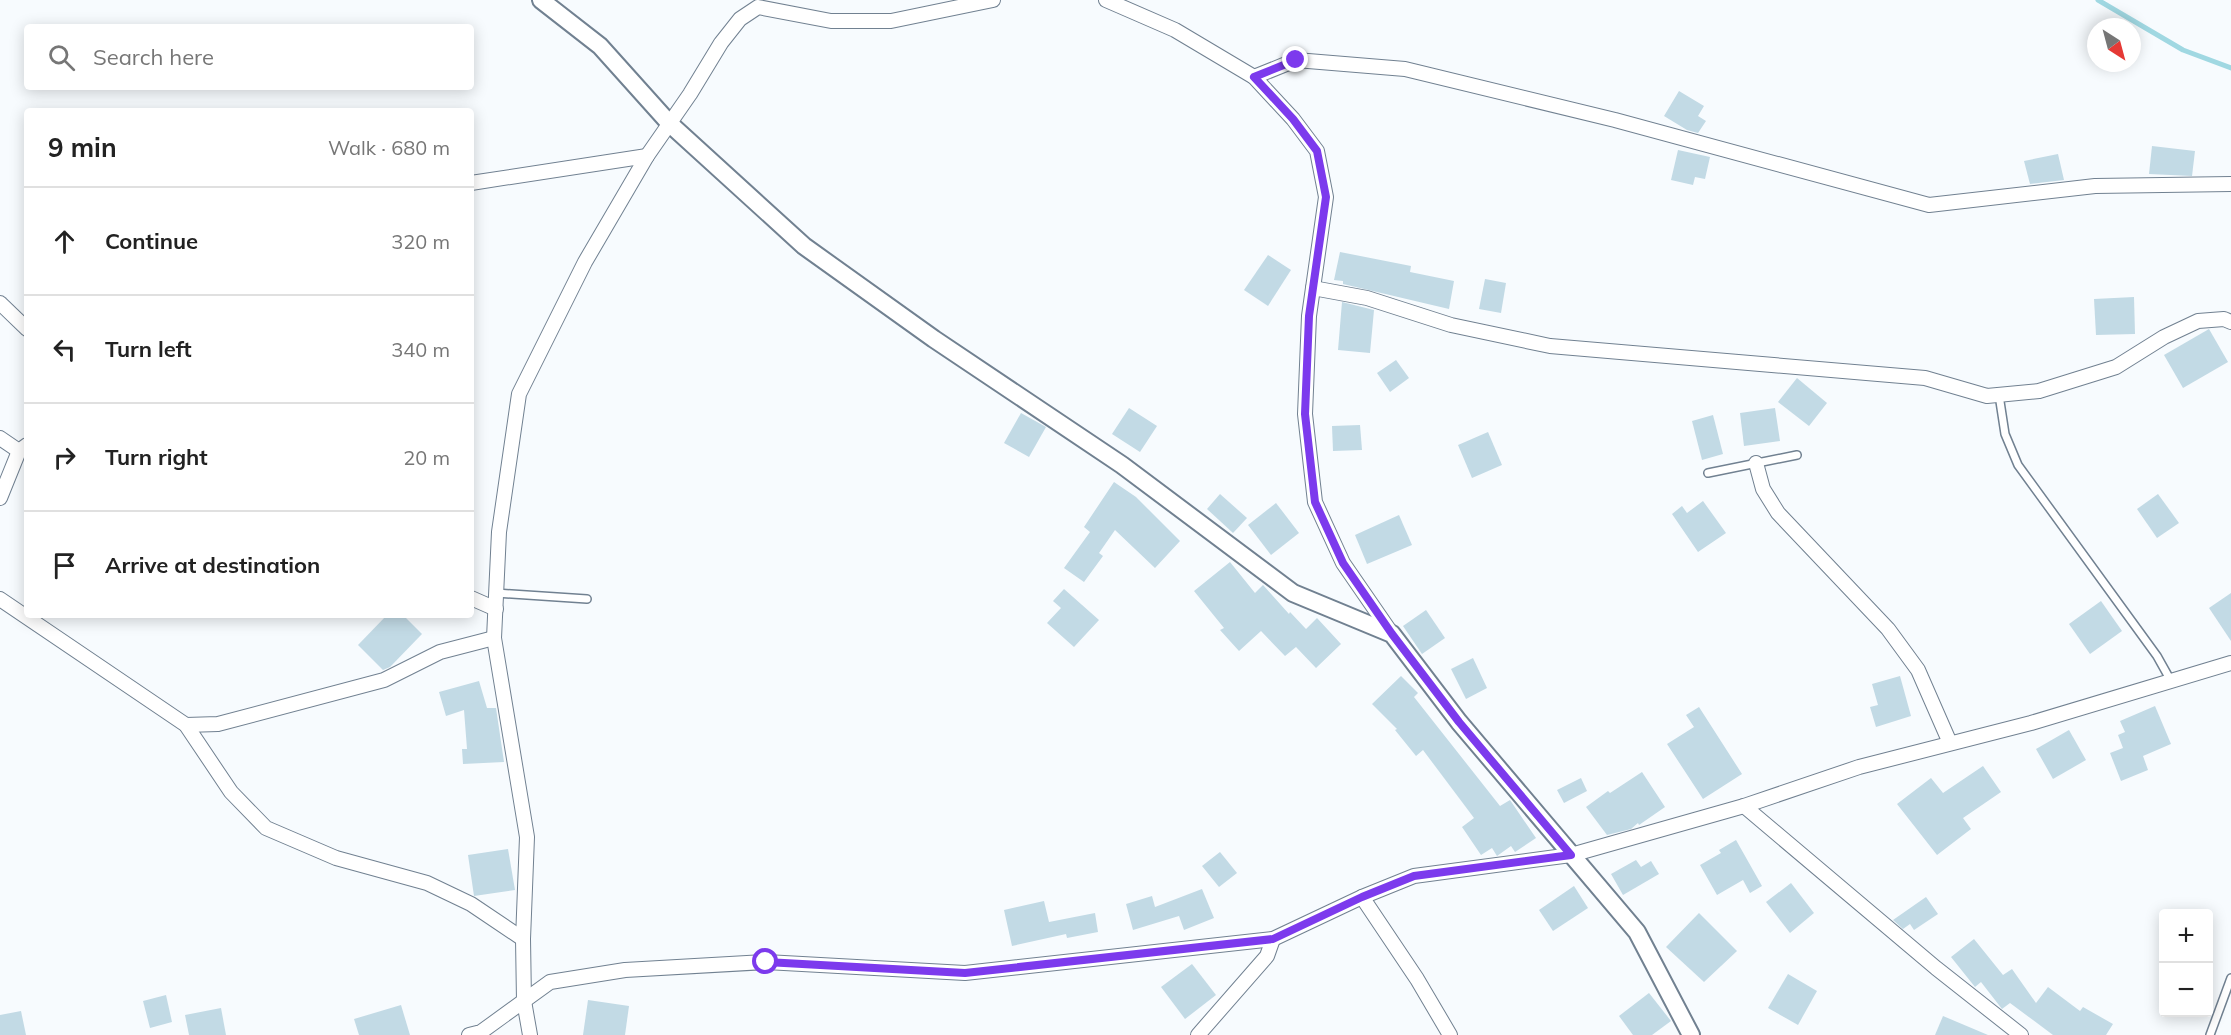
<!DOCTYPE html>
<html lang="en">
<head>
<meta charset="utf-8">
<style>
	:root { --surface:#fff; --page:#f6f6f6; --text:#222; --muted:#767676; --line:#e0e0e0 }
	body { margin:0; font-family:Mulish,sans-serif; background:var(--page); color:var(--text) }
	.controls { position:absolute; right:18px; bottom:18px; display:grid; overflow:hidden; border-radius:6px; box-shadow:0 3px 15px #0003 }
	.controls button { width:54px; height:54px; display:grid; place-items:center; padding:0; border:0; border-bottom:2px solid var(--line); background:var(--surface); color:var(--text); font:30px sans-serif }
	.compass { position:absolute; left:2087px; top:18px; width:54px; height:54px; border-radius:50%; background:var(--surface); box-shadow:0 3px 15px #0003; rotate:144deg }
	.stop { position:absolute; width:18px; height:18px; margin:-14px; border:4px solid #7c3aed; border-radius:50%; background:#fff }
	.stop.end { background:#7c3aed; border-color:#fff; box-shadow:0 2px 6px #0008 }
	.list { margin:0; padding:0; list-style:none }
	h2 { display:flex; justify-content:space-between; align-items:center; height:78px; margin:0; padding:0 24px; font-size:26px }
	h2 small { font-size:20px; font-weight:400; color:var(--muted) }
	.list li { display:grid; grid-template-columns:39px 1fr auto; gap:18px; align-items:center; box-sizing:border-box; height:108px; padding:0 24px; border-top:2px solid var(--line) }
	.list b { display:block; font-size:22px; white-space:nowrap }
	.list em { font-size:20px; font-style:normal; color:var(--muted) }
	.icon { flex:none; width:33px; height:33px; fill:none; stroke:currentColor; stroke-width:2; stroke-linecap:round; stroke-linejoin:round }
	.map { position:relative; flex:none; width:2231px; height:1035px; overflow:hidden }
	.search { position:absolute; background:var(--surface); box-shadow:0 3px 15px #0003; left:24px; top:24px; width:450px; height:66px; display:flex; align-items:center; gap:15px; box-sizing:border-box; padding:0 21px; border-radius:6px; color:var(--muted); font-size:22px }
	.panel { position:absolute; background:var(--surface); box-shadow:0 3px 15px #0003; left:24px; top:108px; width:450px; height:510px; border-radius:6px }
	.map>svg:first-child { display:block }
</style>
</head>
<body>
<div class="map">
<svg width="2231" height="1035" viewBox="0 0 2231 1035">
	<rect width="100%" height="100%" fill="#f7fbfe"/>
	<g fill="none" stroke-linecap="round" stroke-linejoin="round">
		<!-- stream -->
		<polyline stroke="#a0d8e2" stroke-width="5" points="2098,0 2183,50 2231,68"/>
	</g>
	<!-- building -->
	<g fill="#c2dae5">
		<polygon points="1679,91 1704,106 1698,116 1706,121 1698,133 1687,130 1664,116"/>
		<polygon points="2152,146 2195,151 2192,176 2149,174"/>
		<polygon points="1678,150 1710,157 1705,179 1695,177 1693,185 1671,180"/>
		<polygon points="2058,154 2064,180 2030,184 2024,161"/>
		<polygon points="1340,252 1411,266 1410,272 1454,281 1449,309 1343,284 1343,281 1334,280"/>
		<polygon points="1268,255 1291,270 1268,306 1244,290"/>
		<polygon points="1485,279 1506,283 1501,313 1479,309"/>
		<polygon points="2134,297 2135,334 2096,335 2094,299"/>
		<polygon points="1342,302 1374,310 1370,353 1338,350"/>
		<polygon points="2209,329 2228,362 2183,388 2164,355"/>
		<polygon points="1396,360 1409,378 1390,392 1377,373"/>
		<polygon points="1797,378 1827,403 1809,426 1778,402"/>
		<polygon points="1129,408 1157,426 1140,452 1112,434"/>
		<polygon points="1775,408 1780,441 1744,446 1740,413"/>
		<polygon points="1021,413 1046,427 1029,457 1004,443"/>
		<polygon points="1713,415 1723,454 1702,460 1692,421"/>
		<polygon points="1360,425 1362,450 1333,451 1332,426"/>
		<polygon points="1488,432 1502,465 1472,478 1458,445"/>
		<polygon points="1114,482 1136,497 1180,541 1155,568 1115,530 1099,553 1103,556 1084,582 1064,568 1090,532 1084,527"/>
		<polygon points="1220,494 1247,518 1233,533 1207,509"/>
		<polygon points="2158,494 2179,523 2157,538 2137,509"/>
		<polygon points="1703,501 1726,533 1698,552 1672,514 1682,506 1687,513"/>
		<polygon points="1276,503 1299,533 1271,555 1248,525"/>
		<polygon points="1399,515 1412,545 1367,564 1355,535"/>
		<polygon points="1230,562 1255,593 1263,585 1289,614 1290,612 1306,629 1317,618 1341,644 1316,668 1296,647 1285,656 1261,631 1239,651 1220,630 1224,628 1194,591"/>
		<polygon points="1064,589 1099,620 1074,647 1047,623 1061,608 1053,601"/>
		<polygon points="2231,593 2231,641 2209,608"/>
		<polygon points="2101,601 2122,631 2090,654 2069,624"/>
		<polygon points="1426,610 1445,638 1422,654 1403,626"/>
		<polygon points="387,615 403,615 422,634 390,667 383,670 358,645"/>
		<polygon points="1473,658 1487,688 1466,699 1451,669"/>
		<polygon points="1401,676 1418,693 1414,697 1500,806 1510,800 1536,838 1515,852 1511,846 1497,856 1492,848 1481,855 1462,827 1474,818 1423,750 1416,756 1395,730 1397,729 1372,704"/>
		<polygon points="1900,676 1911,716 1876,727 1870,707 1878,705 1872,684"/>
		<polygon points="479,681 487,708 496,708 504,762 463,764 462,749 467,749 464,710 446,716 439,692"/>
		<polygon points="2155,706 2171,744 2143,756 2148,770 2121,781 2110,753 2123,748 2118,735 2125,732 2120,721"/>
		<polygon points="1699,707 1742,774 1703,799 1667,744 1694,727 1686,715"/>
		<polygon points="2069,730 2086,760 2053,779 2036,749"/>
		<polygon points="1983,766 2001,792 1963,818 1971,829 1937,855 1897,804 1931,778 1943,793"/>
		<polygon points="1642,772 1665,807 1639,825 1638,823 1631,829 1607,835 1586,807 1608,791 1610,793"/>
		<polygon points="1581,778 1587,791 1564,803 1557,790"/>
		<polygon points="1736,840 1762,886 1750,893 1743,880 1717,895 1700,865 1721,853 1719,850"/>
		<polygon points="508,849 515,890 474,896 468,855"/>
		<polygon points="1220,852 1237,873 1219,887 1202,866"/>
		<polygon points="1636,860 1641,867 1651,861 1659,874 1623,895 1611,874"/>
		<polygon points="1791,883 1814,913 1790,933 1766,902"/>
		<polygon points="1574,886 1588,908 1553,931 1539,910"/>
		<polygon points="1202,889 1214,918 1184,930 1179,916 1133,930 1126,904 1152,896 1155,907"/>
		<polygon points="1926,897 1938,914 1914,930 1910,924 1903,929 1893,920"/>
		<polygon points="1044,901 1049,922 1095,913 1098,932 1067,938 1066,934 1012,946 1004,910"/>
		<polygon points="1699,913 1737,951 1704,982 1666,947"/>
		<polygon points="1974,939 2003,975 2012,969 2036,1003 2048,987 2080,1011 2083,1007 2113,1024 2106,1035 2053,1035 2010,1003 2002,1009 1981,982 1975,987 1951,957"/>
		<polygon points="1192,964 1216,995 1185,1019 1161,987"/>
		<polygon points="1788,974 1817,991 1798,1025 1768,1008"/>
		<polygon points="1649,993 1671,1021 1652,1035 1633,1035 1619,1016"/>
		<polygon points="166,995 172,1022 150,1028 143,1001"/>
		<polygon points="588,1000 629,1006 625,1035 583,1035"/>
		<polygon points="401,1005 410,1035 359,1035 354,1019"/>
		<polygon points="221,1008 226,1035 189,1035 185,1015"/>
		<polygon points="21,1011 26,1035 0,1035 0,1015"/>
		<polygon points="1943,1016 1988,1035 1935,1035"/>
	</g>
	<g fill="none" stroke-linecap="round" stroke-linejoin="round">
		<defs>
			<g id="service">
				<polyline points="1999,395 2005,434 2018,465 2157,656 2171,681"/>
				<polyline points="1708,473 1797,455"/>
				<polyline points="496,593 587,599"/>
				<polyline points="2210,1035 2231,978"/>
			</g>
			<g id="minor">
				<polyline points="1106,0 1175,30 1254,77 1293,119 1317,151 1326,197 1309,316 1305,414 1315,502 1343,563 1392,634"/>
				<polyline points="1254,77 1296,60 1405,69 1615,120 1929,205 2095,186 2231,184"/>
				<polyline points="471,183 647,156"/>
				<polyline points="1313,288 1367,298 1451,325 1550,346 1925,378 1987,396 2039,391 2116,367 2164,337 2198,321 2224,319 2231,322"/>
				<polyline points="0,303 27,329"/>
				<polyline points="0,438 19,451"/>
				<polyline points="1756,463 1763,489 1778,513 1888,629 1918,670 1950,743"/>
				<polyline points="0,498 19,451 27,445"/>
				<polyline points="471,598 496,609"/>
				<polyline points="0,599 186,725 231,792 266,828 336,858 427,883 471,904 523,939"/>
				<polyline points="186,725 218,724 384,680 440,652 494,638"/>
				<polyline points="1744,806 1936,968 2021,1035"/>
				<polyline points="1362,897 1417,979 1450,1035"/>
				<polyline points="469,1035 481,1032 550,982 625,970 766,962 965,973 1273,939 1362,897 1414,876 1571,855 1744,806 1859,767 2031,723 2231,663"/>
				<polyline points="530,1035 524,1001 523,939 527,837 494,638 499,532 519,394 585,262 647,156 690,94 721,43 740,19 758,7 831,21 891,21 993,0"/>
				<polyline points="1198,1035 1267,956 1273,939"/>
			</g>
			<polyline id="tertiary" points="541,0 600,46 670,124 804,246 934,339 1122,465 1293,593 1392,634 1459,722 1637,932 1691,1035"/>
		</defs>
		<!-- service casing -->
		<use href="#service" stroke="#718191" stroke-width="10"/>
		<!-- minor casing -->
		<use href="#minor" stroke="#718191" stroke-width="16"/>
		<!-- tertiary casing -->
		<use href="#tertiary" stroke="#718191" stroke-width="20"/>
		<!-- service -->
		<use href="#service" stroke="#fff" stroke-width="7"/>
		<!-- minor -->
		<use href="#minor" stroke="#fff" stroke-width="14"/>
		<!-- tertiary -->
		<use href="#tertiary" stroke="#fff" stroke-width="16"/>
	</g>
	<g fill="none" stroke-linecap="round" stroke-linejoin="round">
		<!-- route -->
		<polyline stroke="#7c3aed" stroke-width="8" points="766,962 965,973 1273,939 1362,897 1414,876 1571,855 1459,722 1392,634 1343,563 1315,502 1305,414 1309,316 1326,197 1317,151 1293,119 1254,77 1296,60"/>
	</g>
</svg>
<div class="controls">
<button>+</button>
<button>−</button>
</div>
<svg class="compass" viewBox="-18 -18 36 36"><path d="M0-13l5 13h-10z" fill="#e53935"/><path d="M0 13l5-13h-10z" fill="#767676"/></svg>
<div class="stop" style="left:766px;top:962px"></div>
<div class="stop end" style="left:1296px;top:60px"></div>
<div class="search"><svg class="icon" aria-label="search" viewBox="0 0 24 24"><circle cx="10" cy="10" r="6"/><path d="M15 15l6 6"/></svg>Search here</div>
<section class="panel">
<h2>9 min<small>Walk · 680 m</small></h2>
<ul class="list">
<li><svg class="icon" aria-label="ahead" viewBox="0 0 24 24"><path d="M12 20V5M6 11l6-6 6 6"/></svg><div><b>Continue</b></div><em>320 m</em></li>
<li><svg class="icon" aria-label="left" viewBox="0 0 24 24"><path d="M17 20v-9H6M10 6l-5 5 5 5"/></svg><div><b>Turn left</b></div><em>340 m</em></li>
<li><svg class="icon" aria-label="right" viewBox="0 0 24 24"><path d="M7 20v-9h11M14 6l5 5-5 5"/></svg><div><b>Turn right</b></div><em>20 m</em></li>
<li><svg class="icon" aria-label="arrive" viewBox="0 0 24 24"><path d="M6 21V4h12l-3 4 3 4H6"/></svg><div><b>Arrive at destination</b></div></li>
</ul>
</section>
</div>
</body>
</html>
